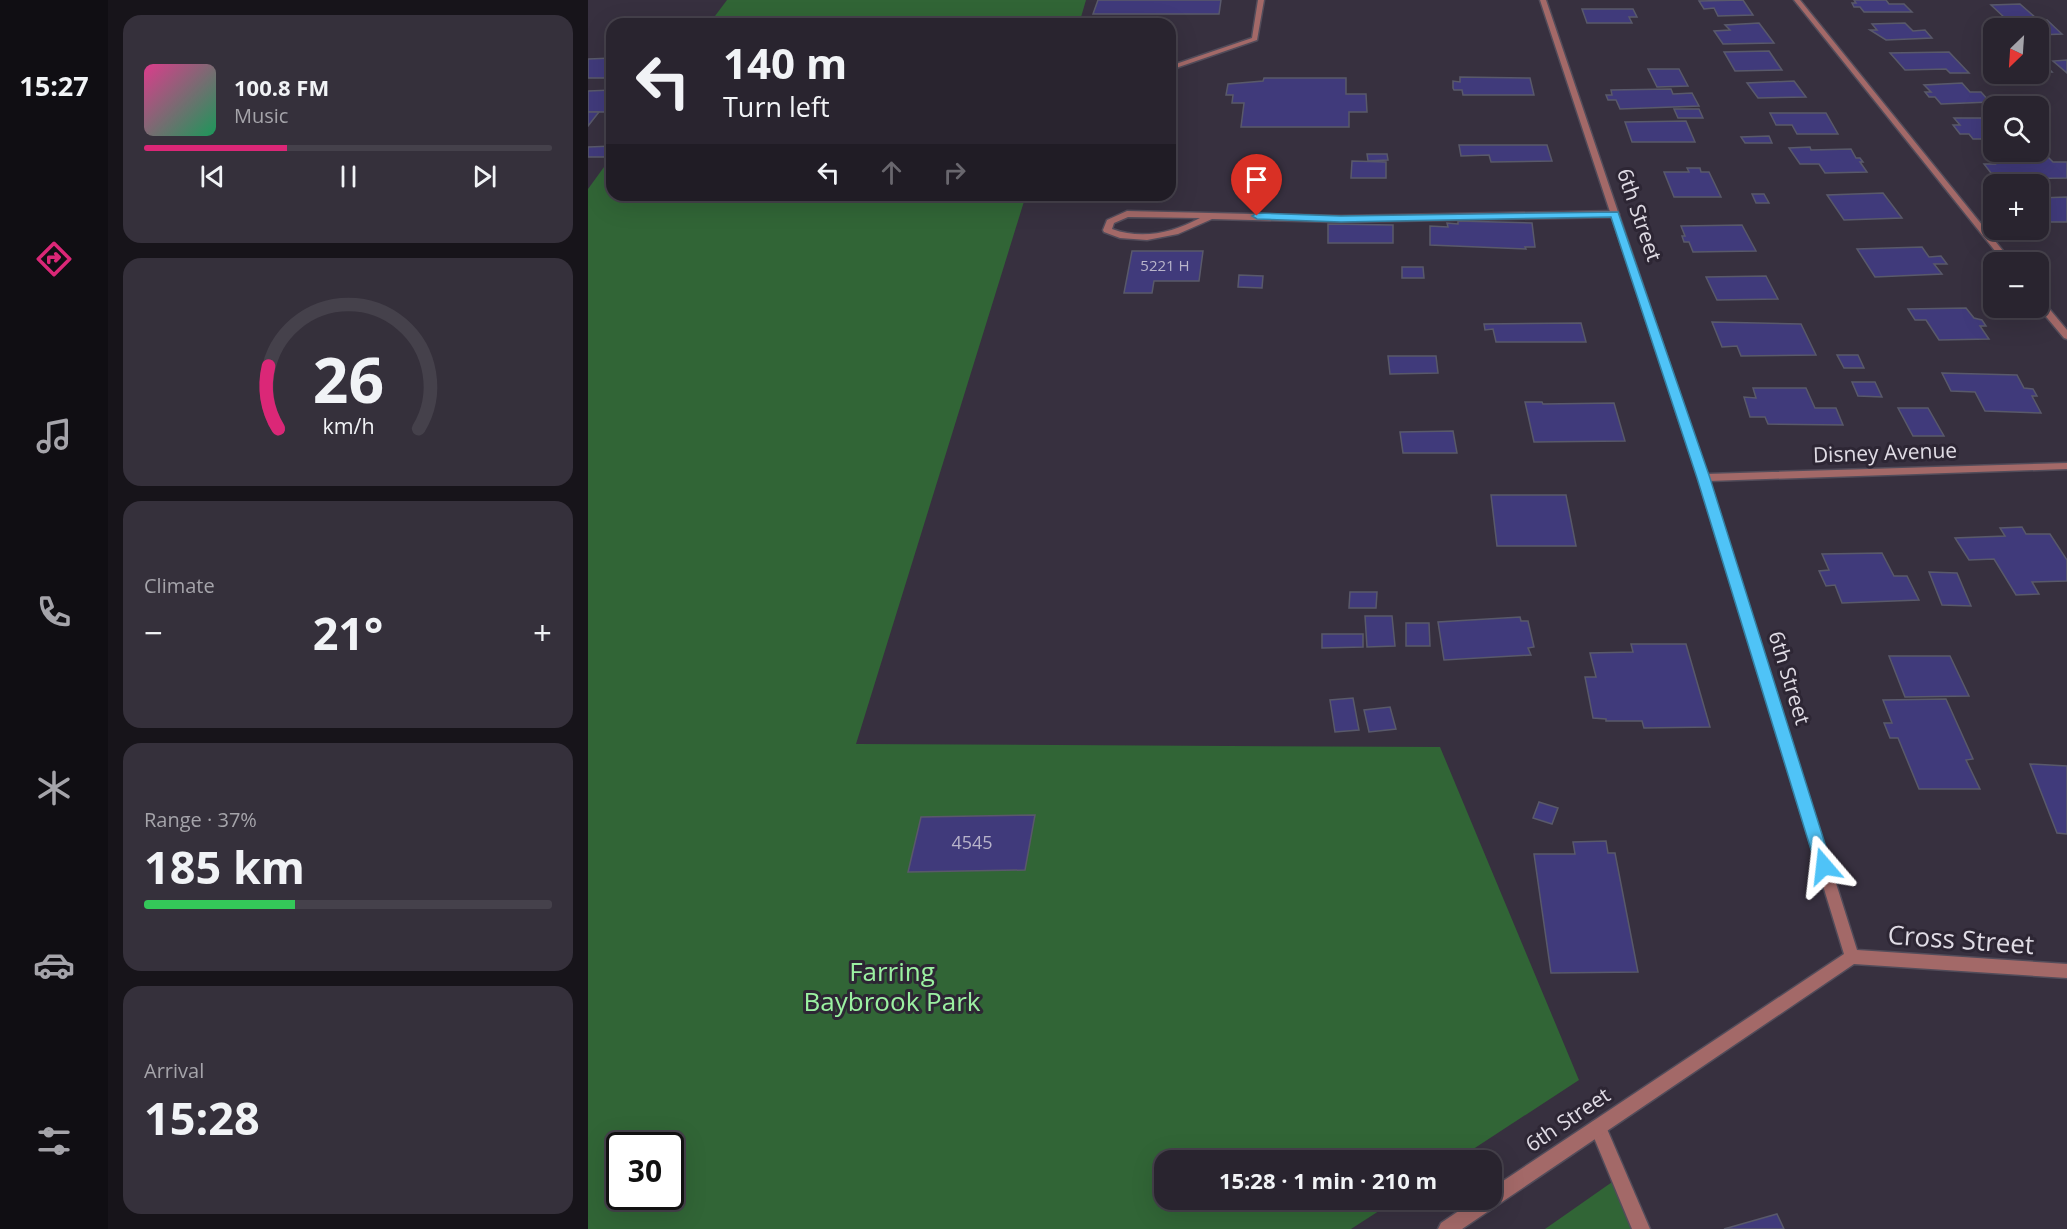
<!DOCTYPE html>
<meta charset="utf-8">
<style>
:root{--surface:#29242f;--page:#35303b;--text:#f1f3f6;--muted:#a5a4aa;--line:#45414b;--accent:#db2777}
body{margin:0;font-family:"Open Sans",sans-serif;background:var(--page);color:var(--text);height:100vh;display:flex;flex-direction:column;font-size:22px;white-space:nowrap}
*{box-sizing:border-box;margin:0}
p{font-size:20px;color:var(--muted)}
.icon{flex:none;width:33px;height:33px;fill:none;stroke:currentColor;stroke-width:2;stroke-linecap:round;stroke-linejoin:round}
.map{position:relative;flex:1;overflow:hidden}
.sheet{display:flex;flex-direction:column;gap:15px;padding:15px;background:#17141a;width:480px}
.sheet>*{flex:none}
.top-card{position:absolute;left:18px;top:18px;width:570px;height:183px;border-radius:18px;box-shadow:0 6px 24px #0002,0 0 0 2px var(--line);background:#29242f;color:var(--text);overflow:hidden}
.needle{width:39px;rotate:205deg}
.buttons{position:absolute;left:1395px;top:18px;display:grid;gap:12px}
.buttons a{display:grid;place-items:center;width:66px;height:66px;border-radius:12px;background:var(--surface);box-shadow:0 6px 24px #0002,0 0 0 2px var(--line);font-size:30px}
.speed{position:absolute;left:18px;top:1132px;display:flex;gap:12px;font-size:30px;font-weight:700;text-align:center}
.speed>*{display:grid;place-content:center;width:78px;height:78px;border-radius:50%;background:var(--surface);box-shadow:0 6px 24px #0002,0 0 0 2px var(--line);line-height:1}
.speed .limit{border:3px solid #111;border-radius:9px;background:#fff;color:#111}
.pin{position:absolute;display:grid;place-items:center;width:51px;height:51px;color:#fff;margin:-62px -26px;border-radius:50% 50% 50% 0;rotate:-45deg;box-shadow:0 0 6px #0007}
.pin .icon{rotate:45deg}
.me{position:absolute;width:66px;margin:-33px;rotate:343deg;stroke-linejoin:round;filter:drop-shadow(0 0 4px #0008)}
.turn{display:flex;align-items:center;gap:21px;height:126px;padding:0 18px;font-size:27px}
.turn .icon{width:78px;height:78px;stroke-width:2.5}
.turn b{display:block;font-size:42px;line-height:51px}
.lanes{display:flex;align-items:center;height:57px;padding:0 18px;background:#0003;justify-content:center;gap:30px;direction:ltr}
.lanes .off{opacity:.35}
.big{font-size:45px;font-weight:700;line-height:1.1}
.sheet .card{flex:1;display:flex;flex-direction:column;justify-content:center;gap:9px;min-width:0;padding:0 21px;border-radius:18px;background:var(--page)}
.sheet .dial{align-items:center;gap:0}
.dial svg{height:156px;overflow:visible;fill:none;stroke:var(--line);stroke-width:7;stroke-linecap:round;text-anchor:middle}
.dial text{fill:var(--text);stroke:none}
.song{display:flex;align-items:center;gap:18px}
.cover{width:72px;height:72px;border-radius:9px;background:linear-gradient(135deg,hsl(330 70% 55%),hsl(150 70% 35%))}
.played{height:6px;border-radius:3px;background:linear-gradient(90deg,var(--accent) 35%,var(--line) 35%)}
.keys{display:flex;justify-content:space-around;direction:ltr}
.heat{display:flex;justify-content:space-between;align-items:center;font-size:33px;direction:ltr}
.charge{height:9px;border-radius:4px;background:linear-gradient(90deg,#34c759 37%,var(--line) 0)}
.trip{position:absolute;left:566px;top:1150px;width:348px;height:60px;border-radius:18px;background:var(--surface);box-shadow:0 6px 24px #0002,0 0 0 2px var(--line);font-weight:700;line-height:60px;text-align:center}
main{display:flex;flex:1;min-height:0}
.menu{display:flex;flex-direction:column;width:108px;justify-content:space-around;align-items:center;background:#100e13;color:var(--muted)}
.menu .icon{width:42px;height:42px}
.menu .selected{color:var(--accent)}
.menu b{font-size:27px;color:var(--text)}
.map>svg:first-child{display:block}
.green{fill:#316536;fill-rule:evenodd}
.building{fill:#403a7b;stroke:#59596a;stroke-width:1.5}
.lines{fill:none;stroke-linecap:round;stroke-linejoin:round}
.service-casing{stroke:#524c5a;stroke-width:3}
.minor-casing{stroke:#524c5a;stroke-width:3}
.service{fill:#a36968;fill-rule:evenodd}
.minor{fill:#a36968;fill-rule:evenodd}
.route{fill:#4fc3f7;stroke:#337fa1;stroke-width:1.5}
.labels{text-anchor:middle;stroke-width:6;stroke-linejoin:round;paint-order:stroke}
.far-number-label{font-size:15px;fill:#b8b4ca}
.number-label{font-size:18px;fill:#b8b4ca}
.street-label{font-size:21px;fill:#e0dce5;stroke:#2d2634}
.near-street-label{font-size:26px;fill:#e0dce5;stroke:#2d2634}
.near-park-label{font-size:26px;fill:#9bf1a1;stroke:#2d2634}
</style>
<main>
<nav class="menu">
<b>15:27</b>
<svg class="icon selected" aria-label="directions" viewBox="0 0 24 24"><path d="M12 3l9 9-9 9-9-9zM9 14v-3h6M13 9l2 2-2 2"/></svg>
<svg class="icon" aria-label="music" viewBox="0 0 24 24"><path d="M9 18V5l10-2v13"/><circle cx="6" cy="18" r="3"/><circle cx="16" cy="16" r="3"/></svg>
<svg class="icon" aria-label="phone" viewBox="0 0 24 24"><path d="M5 4h4l2 5-3 2q2 4 5 5l2-3 5 2v4C11 20 4 13 5 4z"/></svg>
<svg class="icon" aria-label="climate" viewBox="0 0 24 24"><path d="M12 3v18M4 7l16 10M4 17L20 7"/></svg>
<svg class="icon" aria-label="car" viewBox="0 0 24 24"><path d="M5 17H2v-5l4-1 3-4h7l3 4 3 1v5h-3M9 17h6M6 11h13"/><circle cx="7" cy="17" r="2"/><circle cx="17" cy="17" r="2"/></svg>
<svg class="icon" aria-label="filters" viewBox="0 0 24 24"><path d="M4 7h16M4 17h16"/><circle cx="9" cy="7" r="2"/><circle cx="15" cy="17" r="2"/></svg>
</nav>
<section class="sheet">
<div class="card">
<div class="song"><i class="cover"></i><div><b>100.8 FM</b><p>Music</p></div></div>
<div class="played"></div>
<div class="keys"><svg class="icon" aria-label="previous" viewBox="0 0 24 24"><path d="M18 5L8 12l10 7zM5 5v14"/></svg><svg class="icon" aria-label="pause" viewBox="0 0 24 24"><path d="M8 5v14M16 5v14"/></svg><svg class="icon" aria-label="next" viewBox="0 0 24 24"><path d="M6 5l10 7-10 7zM19 5v14"/></svg></div>
</div>
<div class="card dial"><svg viewBox="0 0 100 80">
<path d="M14 69A42 42 0 1 1 86 69"/>
<path d="M14 69A42 42 0 0 1 9 37" stroke="#db2777"/>
<text x="50" y="56" font-size="32" font-weight="700">26</text>
<text x="50" y="72" font-size="11">km/h</text>
</svg></div>
<div class="card"><p>Climate</p>
<div class="heat"><a>−</a><b class="big">21°</b><a>+</a></div>
</div>
<div class="card"><p>Range · 37%</p><b class="big">185 km</b><div class="charge"></div></div>
<div class="card"><p>Arrival</p><b class="big">15:28</b></div>
</section>
<div class="map">
<svg width="1479" height="1229" viewBox="0 0 1479 1229">
<rect width="100%" height="100%" fill="#37303f"/>
<g class="green">
<path d="M139 0H498L491 24H121Z"/>
<path d="M24 156V195H438L268 744 852 747 991 1080 867 1161H576V1200H808L763 1229H0V189ZM32 1146H82V1197H32Z"/>
<path d="M1027 1180 1046 1229H957Z"/>
</g>
<g class="building">
<path d="M510 0H633L631 14H505Z"/>
<path d="M1155 0 1165 15 1130 16 1126 8 1116 9 1111 1Z"/>
<path d="M1266 0H1298L1301 4H1316L1324 12H1276L1272 7H1266L1264 3H1268Z"/>
<path d="M1432 4 1448 18 1418 19 1403 5Z"/>
<path d="M994 9H1045L1049 17H1041L1044 23H999Z"/>
<path d="M83 18 78 24H40L44 19Z"/>
<path d="M1459 20 1474 34 1450 35V28H1429L1421 21Z"/>
<path d="M1171 23 1186 43 1135 44 1126 31 1142 30 1137 25Z"/>
<path d="M1317 23 1325 31 1337 30 1344 38 1298 40 1282 30H1289L1284 24Z"/>
<path d="M1181 51 1194 70 1147 71 1136 52Z"/>
<path d="M1361 52 1381 73H1362L1358 69 1317 70 1302 53Z"/>
<path d="M24 58V78H0V59Z"/>
<path d="M1450 60H1452L1464 72H1450Z"/>
<path d="M1479 60V73L1465 61Z"/>
<path d="M1060 69H1091L1100 86 1069 87Z"/>
<path d="M872 77 942 78 946 95H875L874 90H866L865 88V81L872 82Z"/>
<path d="M676 78H758V94H778L779 112H761V127H653L656 103H644L645 95H638L640 84 675 81Z"/>
<path d="M1206 81 1218 97 1170 98 1159 83Z"/>
<path d="M1374 83 1382 92H1393L1402 102 1353 104 1347 97H1341L1337 92H1343L1336 85Z"/>
<path d="M1083 89 1085 94 1104 93 1111 106 1032 109 1028 100H1020L1018 95H1024L1023 90Z"/>
<path d="M24 90V112H0V91Z"/>
<path d="M1086 109H1111L1115 118H1090Z"/>
<path d="M0 112H11L0 126Z"/>
<path d="M1182 113H1238L1250 134H1209L1204 125H1188Z"/>
<path d="M1366 118H1406V139H1385L1381 134H1372L1365 125H1372Z"/>
<path d="M1098 121 1107 142H1044L1037 122Z"/>
<path d="M1181 136 1184 143H1157L1153 137Z"/>
<path d="M871 145H959L964 161 903 162 901 155 873 156Z"/>
<path d="M24 146 19 157H0V147Z"/>
<path d="M1222 147 1223 150 1263 149 1268 158H1272L1275 162H1272L1279 172 1237 173 1231 164H1212L1201 148Z"/>
<path d="M779 154H799L800 160 780 161Z"/>
<path d="M1458 155 1465 162H1479V178L1420 179 1414 173H1403L1396 164H1407L1400 156Z"/>
<path d="M764 161 798 162V178H763Z"/>
<path d="M1099 168H1112L1113 172H1121L1133 197H1086L1076 172H1101Z"/>
<path d="M1295 193 1314 218 1256 220 1239 195Z"/>
<path d="M1164 194H1176L1181 203H1168Z"/>
<path d="M1479 197V222H1457L1450 215V198Z"/>
<path d="M870 221 944 223 947 247H937L938 249 842 245V226L860 227 859 223 870 224Z"/>
<path d="M740 224 805 225V243H740Z"/>
<path d="M1154 225 1168 251 1105 252 1101 242H1096L1094 236H1097L1093 226Z"/>
<path d="M1334 247 1341 257 1353 256 1359 264H1346L1354 274 1287 277 1269 249Z"/>
<path d="M544 251H615L611 281H566L564 293H536Z"/>
<path d="M814 267H835L836 278H814Z"/>
<path d="M651 275 675 276 674 288 650 287Z"/>
<path d="M1178 276 1190 299 1129 300 1118 277Z"/>
<path d="M1378 308 1386 318 1394 320 1398 326H1392L1401 339 1351 340 1338 320H1327L1320 309Z"/>
<path d="M1124 322 1213 324 1228 355 1153 356 1149 346 1134 347Z"/>
<path d="M993 323 998 342H908L905 329 897 330 896 324Z"/>
<path d="M1249 355H1270L1276 368H1256Z"/>
<path d="M800 356H848L850 373 802 374Z"/>
<path d="M1354 373 1429 375 1436 388 1445 389 1449 396H1444L1453 413 1397 411 1387 392 1363 391Z"/>
<path d="M1264 382H1287L1294 397 1270 396Z"/>
<path d="M1165 388H1218L1227 408H1248L1255 425 1180 424 1177 417H1162L1156 397 1168 398Z"/>
<path d="M937 402H954L955 404 1026 403 1037 441 946 442Z"/>
<path d="M1310 408H1340L1356 436H1325Z"/>
<path d="M865 431 869 453H815L812 432Z"/>
<path d="M903 495H978L988 546H909Z"/>
<path d="M1434 527 1438 534H1462L1479 560V581L1444 582 1451 594 1428 595 1406 559 1381 560 1367 538 1417 536 1412 528Z"/>
<path d="M1294 553 1306 576H1319L1331 600 1254 603 1247 585 1238 586 1231 571 1241 570 1234 554Z"/>
<path d="M1341 572 1369 573 1383 606 1354 605Z"/>
<path d="M762 592H789L788 608H761Z"/>
<path d="M777 616H804L807 646 779 647Z"/>
<path d="M932 617 933 621H940L946 647 940 648 943 655 856 660 850 622Z"/>
<path d="M818 623H841L842 646H818Z"/>
<path d="M734 634H775V647L734 648Z"/>
<path d="M1043 644H1098L1122 727 1056 728 1054 721H1018V719L1005 718 997 677H1008L1002 653 1045 652Z"/>
<path d="M1301 656H1362L1381 696 1317 697Z"/>
<path d="M765 698 771 730 747 732 742 700Z"/>
<path d="M1358 699 1385 759 1378 760 1392 789H1331L1310 738H1302L1296 723H1304L1295 700Z"/>
<path d="M802 707 808 729 781 732 776 710Z"/>
<path d="M1442 764 1479 766V834L1469 833Z"/>
<path d="M951 802 970 808 964 824 945 818Z"/>
<path d="M447 815 437 870 320 872 333 817Z"/>
<path d="M1018 841 1020 853H1027L1050 972 963 973 946 854H987L985 842Z"/>
<path d="M1189 1214 1196 1229H1136Z"/>
</g>
<g class="lines">
<defs>
<g id="service">
<path d="M670 0H676L669 40 582 70V66L664 38Z"/>
<path d="M539 211 753 216 1027 211 1031 214 1027 217 753 222 624 219 590 234 559 240 532 238 516 232 515 230 519 220ZM540 217 612 218C584 233 554 240 524 229L526 223Z"/>
<path d="M1010 1120 1016 1122 1062 1229H1044L1002 1128 1004 1122Z"/>
</g>
<g id="minor">
<path d="M952 0H958L1119 474 1479 463V469L1121 481 1269 950 1479 964V978L1266 964 874 1229H850L853 1223 887 1200H903V1189L1256 954 1110 478Z"/>
<path d="M1206 0H1212L1424 262H1416Z"/>
<path d="M1450 298 1453 299 1479 330V339L1476 338 1450 307Z"/>
</g>
</defs>
<use href="#service" class="service-casing"/>
<use href="#minor" class="minor-casing"/>
<use href="#service" class="service"/>
<use href="#minor" class="minor"/>
</g>
<path class="route" d="M1030 212 1122 478 1244 866 1242 871 1236 873 1230 871 1228 866 1109 478 1023 217 753 222 669 219 664 216 669 213 753 216Z"/>
<g class="labels">
<g class="far-number-label">
<text x="577" y="271">5221 H</text>
</g>
<g class="number-label">
<text x="384" y="849">4545</text>
</g>
<g class="street-label">
<text transform="translate(1051 215) rotate(71)" y="7">6th Street</text>
<text transform="translate(1297 453) rotate(-2)" y="7">Disney Avenue</text>
<text transform="translate(1201 678) rotate(73)" y="7">6th Street</text>
<text transform="translate(980 1120) rotate(-34)" y="7">6th Street</text>
</g>
<g class="near-street-label">
<text transform="translate(1373 940) rotate(4)" y="9">Cross Street</text>
</g>
<g class="near-park-label">
<text x="304" y="981">Farring<tspan x="304" dy="30">Baybrook Park</tspan></text>
</g>
</g>
</svg>
<div class="buttons">
<a><svg class="needle" viewBox="-14 -14 28 28"><path d="M0-13l5 13h-10z" fill="#e53935"/><path d="M0 13l5-13h-10z" fill="#a5a4aa"/></svg></a>
<a><svg class="icon" aria-label="search" viewBox="0 0 24 24"><circle cx="10" cy="10" r="6"/><path d="M15 15l6 6"/></svg></a>
<a>+</a>
<a>−</a>
</div>
<div class="speed"><div class="limit">30</div></div>
<div class="pin" style="left:669px;top:216px;background:#d93025"><svg class="icon" aria-label="arrive" viewBox="0 0 24 24"><path d="M6 21V4h12l-3 4 3 4H6"/></svg></div>
<svg class="me" style="left:1236px;top:866px" viewBox="-20 -20 40 40"><path d="M0-17L14 15 0 8-14 15z" fill="#4fc3f7" stroke="#fff" stroke-width="4"/></svg>
<div class="trip">15:28 · 1 min · 210 m</div>
<div class="top-card">
<div class="turn"><svg class="icon" aria-label="left" viewBox="0 0 24 24"><path d="M17 20v-9H6M10 6l-5 5 5 5"/></svg><div><b>140 m</b>Turn left</div></div>
<div class="lanes"><svg class="icon" aria-label="left" viewBox="0 0 24 24"><path d="M17 20v-9H6M10 6l-5 5 5 5"/></svg><svg class="icon off" aria-label="ahead" viewBox="0 0 24 24"><path d="M12 20V5M6 11l6-6 6 6"/></svg><svg class="icon off" aria-label="right" viewBox="0 0 24 24"><path d="M7 20v-9h11M14 6l5 5-5 5"/></svg></div>
</div>
</div>
</main>
